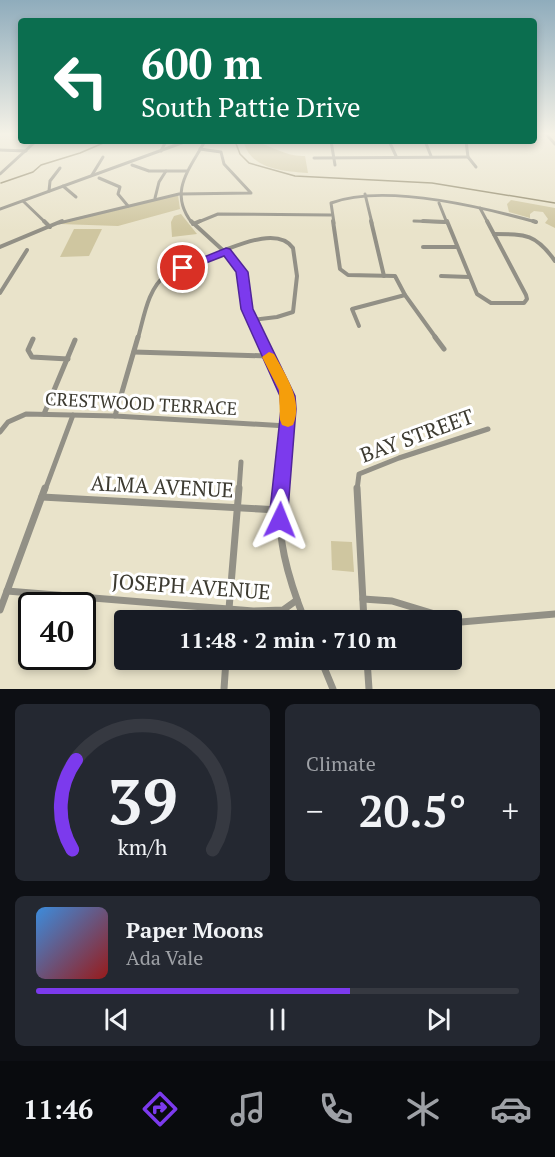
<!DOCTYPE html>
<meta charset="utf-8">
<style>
:root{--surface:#171b24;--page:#242831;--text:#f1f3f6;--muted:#9ea1a6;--line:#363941;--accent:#7c3aed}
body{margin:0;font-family:"PT Serif",serif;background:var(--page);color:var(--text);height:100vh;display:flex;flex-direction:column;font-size:22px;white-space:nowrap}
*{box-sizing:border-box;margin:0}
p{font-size:20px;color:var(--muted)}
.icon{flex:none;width:33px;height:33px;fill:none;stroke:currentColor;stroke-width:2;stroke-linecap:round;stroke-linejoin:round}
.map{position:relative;height:689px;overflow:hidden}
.side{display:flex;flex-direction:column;gap:15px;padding:15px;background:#0d0f14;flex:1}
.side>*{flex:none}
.hud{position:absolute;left:18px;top:18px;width:519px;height:126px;border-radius:6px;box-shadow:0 3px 9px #0003;background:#0b6e4f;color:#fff;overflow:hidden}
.speed{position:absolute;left:18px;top:592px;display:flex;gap:12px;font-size:30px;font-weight:700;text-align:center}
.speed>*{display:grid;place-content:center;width:78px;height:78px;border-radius:50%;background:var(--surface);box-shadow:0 3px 9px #0003;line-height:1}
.speed .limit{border:3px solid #111;border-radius:9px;background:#fff;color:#111}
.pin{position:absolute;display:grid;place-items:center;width:51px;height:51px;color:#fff;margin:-26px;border:3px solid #fff;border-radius:50%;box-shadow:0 2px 6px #0007}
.me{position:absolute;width:66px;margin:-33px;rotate:2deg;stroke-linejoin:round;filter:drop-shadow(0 0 4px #0008)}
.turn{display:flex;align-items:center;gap:21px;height:126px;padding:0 24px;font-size:27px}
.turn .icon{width:78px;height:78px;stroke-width:2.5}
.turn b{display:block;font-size:42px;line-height:51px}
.big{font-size:45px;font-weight:700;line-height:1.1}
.side .tile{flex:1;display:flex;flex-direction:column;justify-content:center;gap:9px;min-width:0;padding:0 21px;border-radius:9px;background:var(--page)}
.side .dial{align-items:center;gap:0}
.dial svg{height:156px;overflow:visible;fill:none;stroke:var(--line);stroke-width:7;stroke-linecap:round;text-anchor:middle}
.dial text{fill:var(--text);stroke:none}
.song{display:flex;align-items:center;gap:18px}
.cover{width:72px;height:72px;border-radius:9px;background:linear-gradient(135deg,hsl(210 70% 55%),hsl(0 70% 35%))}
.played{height:6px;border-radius:3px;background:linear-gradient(90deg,var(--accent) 65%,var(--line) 65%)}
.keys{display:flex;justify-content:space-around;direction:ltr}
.heat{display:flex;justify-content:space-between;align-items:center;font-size:33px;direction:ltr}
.side .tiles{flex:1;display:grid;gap:15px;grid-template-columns:1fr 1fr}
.tile:last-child{grid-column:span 2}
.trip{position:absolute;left:114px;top:610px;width:348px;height:60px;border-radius:6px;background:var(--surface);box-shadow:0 3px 9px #0003;font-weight:700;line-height:60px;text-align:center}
.menu{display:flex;height:96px;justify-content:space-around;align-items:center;background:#090b0e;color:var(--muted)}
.menu .icon{width:42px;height:42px}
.menu .current{color:var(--accent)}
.menu b{font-size:27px;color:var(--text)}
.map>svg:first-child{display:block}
.green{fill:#cfc6a0}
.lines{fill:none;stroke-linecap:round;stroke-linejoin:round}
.stream{stroke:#8a8263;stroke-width:1.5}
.minor-far3{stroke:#929086;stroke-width:3}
.minor-far2{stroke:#929086;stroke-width:4}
.minor-far1{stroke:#929086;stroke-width:5}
.minor{stroke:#929086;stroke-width:7}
.route{fill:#7c3aed;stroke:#51269a;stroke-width:1.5}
.slow{fill:#f59e0b}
.labels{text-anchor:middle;stroke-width:6;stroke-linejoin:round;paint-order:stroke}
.street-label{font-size:18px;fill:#3d3b31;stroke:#fff}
.near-street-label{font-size:21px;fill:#3d3b31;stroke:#fff}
</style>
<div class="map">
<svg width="555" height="689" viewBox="0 0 555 689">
<rect width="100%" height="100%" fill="#e9e3ca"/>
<g class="green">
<path d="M247 141C268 142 282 157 305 156L308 173C285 171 252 170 244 143Z"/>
<path d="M178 195 180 209 118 226 60 224C77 215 96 214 114 210 136 205 155 197 178 195Z"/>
<path d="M511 200 555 208V228L545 223 548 219 543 212 534 211 530 214V218L509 212 507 204Z"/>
<path d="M181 214 197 234 172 237 171 222 174 216Z"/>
<path d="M74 229H102L89 256 60 257Z"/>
<path d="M331 541 352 542 354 572 332 570Z"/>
</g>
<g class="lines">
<g class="stream">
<path d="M235 141 240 154 249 163 295 176 432 183 555 203"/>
<path d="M1 183 33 172 41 165 80 153 108 141"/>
</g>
<g class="minor-far3">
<path d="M546 134 555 144"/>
<path d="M331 141 335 165"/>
<path d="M389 141 396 156"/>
<path d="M425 141 431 156"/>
<path d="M466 141 468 157 476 167"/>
<path d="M0 150 26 151"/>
<path d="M161 151 166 141"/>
<path d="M314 158 468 157"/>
<path d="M132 165 149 171H187"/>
<path d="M0 174 36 141"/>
<path d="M92 175 103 157"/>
<path d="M99 178 120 187 118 194 128 206"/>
<path d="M63 186 76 197"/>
<path d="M49 191 50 181 60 168"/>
<path d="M365 194 372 223"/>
<path d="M155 198 159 182 166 171"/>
<path d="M23 201 46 223"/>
<path d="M439 203 447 223"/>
<path d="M480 208 488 223"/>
<path d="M0 209 187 141"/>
<path d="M414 221 445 222"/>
<path d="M59 223 179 194 251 193 224 164 221 152 200 149"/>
<path d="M192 223C168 192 189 170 205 141"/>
<path d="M196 223 218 214 331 215"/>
<path d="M334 223 331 203C384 183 482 207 536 222"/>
</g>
<g class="minor-far2">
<path d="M44 221 50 227"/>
<path d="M191 221 239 265 243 275 247 309 259 338"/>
<path d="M333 221 340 269 348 275 395 276 405 295 436 338"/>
<path d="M371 221 384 276"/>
<path d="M423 221 445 222"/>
<path d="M447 221 477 294 491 303H524L527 299 526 295 487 221"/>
<path d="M533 221 536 222"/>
<path d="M193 224 200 221"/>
<path d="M494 234C526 234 536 234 555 261"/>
<path d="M0 247 62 221"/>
<path d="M423 247H456"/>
<path d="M225 250C243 243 279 228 293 248L297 276 293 312 277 317 251 320"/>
<path d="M441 276 469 277"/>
<path d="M0 293 27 250"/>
<path d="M359 326 352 309 405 295"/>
<path d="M138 338C144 317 148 288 166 275L226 251"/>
</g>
<g class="minor-far1">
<path d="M259 337C268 355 280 372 286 392 294 423 284 458 280 490"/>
<path d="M435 337 444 349"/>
<path d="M33 339 28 350 32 357 68 359"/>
<path d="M134 352 268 356"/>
<path d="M44 414 75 340"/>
<path d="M115 416 138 337"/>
<path d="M0 432 8 422 26 414 115 416 287 426"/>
<path d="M45 490 73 415"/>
<path d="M239 490 241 462"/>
<path d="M357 490 359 474 399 458 488 429"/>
</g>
<g class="minor">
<path d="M281 488C275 535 288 578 305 621"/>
<path d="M357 488 364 621"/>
<path d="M42 497 279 510"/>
<path d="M7 591 253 611 283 610 297 600"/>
<path d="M363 599 392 601 461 622 555 614"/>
<path d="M0 610 45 488"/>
<path d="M228 621 239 488"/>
<path d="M321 660 333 689"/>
<path d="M367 660 369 689"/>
<path d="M224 689 226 660"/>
</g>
</g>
<linearGradient id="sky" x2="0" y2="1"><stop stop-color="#8facbc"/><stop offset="0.58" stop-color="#f5f2e7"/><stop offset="1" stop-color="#f5f2e7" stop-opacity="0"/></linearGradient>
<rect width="555" height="231" fill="url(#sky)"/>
<path class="route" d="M226 248 230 249 248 272 253 309 295 396 296 409 288 510 289 520 286 527 280 529 273 527 270 510 281 409 280 396 241 309 236 272 224 256 183 272 177 268Z"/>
<path class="slow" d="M269 352 274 354C285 374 304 401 293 425L288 427 282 425 280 420 279 390 262 357Z"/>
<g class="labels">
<g class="street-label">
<text transform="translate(141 404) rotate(3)" y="6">CRESTWOOD TERRACE</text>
</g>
<g class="near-street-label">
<text transform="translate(417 436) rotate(-20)" y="7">BAY STREET</text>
<text transform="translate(162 487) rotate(3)" y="7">ALMA AVENUE</text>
<text transform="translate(191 587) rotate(4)" y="7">JOSEPH AVENUE</text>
</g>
</g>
</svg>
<div class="speed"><div class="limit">40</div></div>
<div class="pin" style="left:183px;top:268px;background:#d93025"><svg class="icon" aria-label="arrive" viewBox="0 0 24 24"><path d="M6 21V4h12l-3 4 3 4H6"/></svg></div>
<svg class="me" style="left:280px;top:520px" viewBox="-20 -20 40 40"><path d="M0-17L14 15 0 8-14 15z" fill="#7c3aed" stroke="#fff" stroke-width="4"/></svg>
<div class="trip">11:48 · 2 min · 710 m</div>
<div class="hud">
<div class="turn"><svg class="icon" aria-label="left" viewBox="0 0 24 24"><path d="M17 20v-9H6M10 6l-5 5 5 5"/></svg><div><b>600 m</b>South Pattie Drive</div></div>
</div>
</div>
<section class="side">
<div class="tiles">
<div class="tile dial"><svg viewBox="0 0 100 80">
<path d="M14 69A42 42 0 1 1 86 69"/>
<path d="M14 69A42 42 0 0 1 16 23" stroke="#7c3aed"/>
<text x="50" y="56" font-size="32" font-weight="700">39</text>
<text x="50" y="72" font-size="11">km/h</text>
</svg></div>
<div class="tile"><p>Climate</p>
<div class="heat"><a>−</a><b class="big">20.5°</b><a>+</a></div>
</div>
<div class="tile">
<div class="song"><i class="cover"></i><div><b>Paper Moons</b><p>Ada Vale</p></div></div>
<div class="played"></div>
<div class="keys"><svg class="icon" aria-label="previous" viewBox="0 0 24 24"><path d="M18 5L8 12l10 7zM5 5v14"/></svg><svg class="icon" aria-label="pause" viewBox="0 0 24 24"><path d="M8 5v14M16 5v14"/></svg><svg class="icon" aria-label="next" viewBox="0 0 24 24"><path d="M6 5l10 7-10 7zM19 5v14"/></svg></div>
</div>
</div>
</section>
<nav class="menu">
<b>11:46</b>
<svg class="icon current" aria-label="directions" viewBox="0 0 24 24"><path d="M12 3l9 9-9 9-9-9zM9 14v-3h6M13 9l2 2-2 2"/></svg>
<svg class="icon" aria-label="music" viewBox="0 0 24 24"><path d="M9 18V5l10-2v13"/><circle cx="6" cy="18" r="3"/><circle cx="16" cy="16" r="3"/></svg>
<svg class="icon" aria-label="phone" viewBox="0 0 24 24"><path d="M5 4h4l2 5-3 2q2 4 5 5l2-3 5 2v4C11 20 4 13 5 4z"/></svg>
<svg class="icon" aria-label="climate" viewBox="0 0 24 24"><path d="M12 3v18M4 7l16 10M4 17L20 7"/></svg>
<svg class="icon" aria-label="car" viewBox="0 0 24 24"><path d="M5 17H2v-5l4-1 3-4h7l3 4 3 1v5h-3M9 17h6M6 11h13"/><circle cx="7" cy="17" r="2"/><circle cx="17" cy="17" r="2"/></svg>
</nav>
